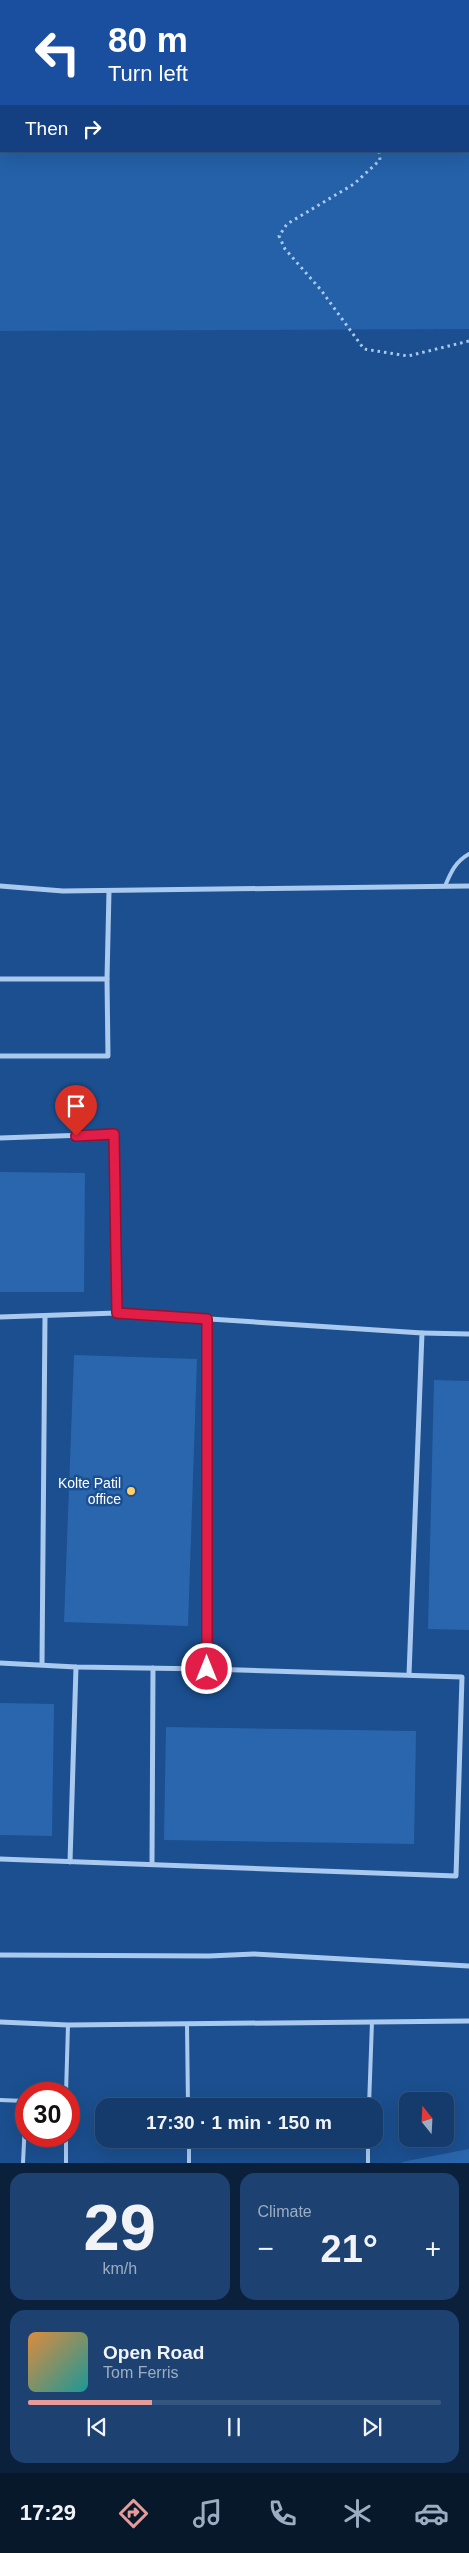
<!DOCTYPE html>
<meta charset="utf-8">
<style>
:root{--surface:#143b6b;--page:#1d4271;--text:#f1f3f6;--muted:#9dadc1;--line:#33557e;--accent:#e69b98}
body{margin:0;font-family:Arial,sans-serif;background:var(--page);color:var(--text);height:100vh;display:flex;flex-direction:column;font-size:19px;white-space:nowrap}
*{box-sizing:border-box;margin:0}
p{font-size:16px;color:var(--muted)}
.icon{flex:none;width:28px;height:28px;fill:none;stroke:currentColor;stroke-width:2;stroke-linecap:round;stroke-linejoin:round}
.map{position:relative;height:2163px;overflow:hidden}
.side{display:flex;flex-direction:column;gap:10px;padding:10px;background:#0b203b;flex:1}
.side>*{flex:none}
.top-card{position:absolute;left:0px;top:0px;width:470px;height:152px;box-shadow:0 5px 20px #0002,0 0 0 1px var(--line);background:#1a4fa0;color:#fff;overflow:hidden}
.needle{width:32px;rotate:342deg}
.tools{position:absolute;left:399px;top:2092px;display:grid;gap:10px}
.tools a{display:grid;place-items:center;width:55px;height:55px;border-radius:10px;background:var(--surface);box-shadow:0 5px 20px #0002,0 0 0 1px var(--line);font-size:25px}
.speed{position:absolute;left:15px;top:2082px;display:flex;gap:10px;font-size:25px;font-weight:700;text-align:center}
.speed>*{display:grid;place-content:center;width:65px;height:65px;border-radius:50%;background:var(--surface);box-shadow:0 5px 20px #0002,0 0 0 1px var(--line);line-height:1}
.speed .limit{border:8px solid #d22;background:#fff;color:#111}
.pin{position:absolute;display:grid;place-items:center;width:42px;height:42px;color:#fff;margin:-51px -21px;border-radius:50% 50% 50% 0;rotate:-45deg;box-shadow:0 0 5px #0007}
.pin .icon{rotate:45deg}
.me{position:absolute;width:55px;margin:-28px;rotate:0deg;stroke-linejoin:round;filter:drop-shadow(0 0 4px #0008)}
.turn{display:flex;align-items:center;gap:18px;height:105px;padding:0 25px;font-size:22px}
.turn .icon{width:65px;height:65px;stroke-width:2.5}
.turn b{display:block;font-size:35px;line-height:42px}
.then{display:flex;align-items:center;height:48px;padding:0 25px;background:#0003;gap:10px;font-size:19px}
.big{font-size:38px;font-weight:800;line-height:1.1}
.side .widget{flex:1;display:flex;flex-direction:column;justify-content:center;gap:8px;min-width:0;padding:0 18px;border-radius:15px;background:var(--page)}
.side .dial{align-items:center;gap:0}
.dial b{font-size:65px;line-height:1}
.song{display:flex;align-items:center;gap:15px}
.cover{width:60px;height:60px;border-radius:8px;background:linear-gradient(135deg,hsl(30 70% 55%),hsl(180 70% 35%))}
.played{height:5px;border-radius:2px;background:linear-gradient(90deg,var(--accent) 30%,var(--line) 30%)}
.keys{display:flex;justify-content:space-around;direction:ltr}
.heat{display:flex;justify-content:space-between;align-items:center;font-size:28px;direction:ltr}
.side .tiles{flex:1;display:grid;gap:10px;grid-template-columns:1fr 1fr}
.widget:last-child{grid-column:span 2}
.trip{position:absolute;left:95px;top:2098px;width:288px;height:50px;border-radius:15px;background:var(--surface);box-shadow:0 5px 20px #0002,0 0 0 1px var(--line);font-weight:800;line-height:50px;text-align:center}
.dock{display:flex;height:80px;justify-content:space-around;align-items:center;background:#08182b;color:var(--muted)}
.dock .icon{width:35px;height:35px}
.dock .selected{color:var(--accent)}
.dock b{font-size:22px;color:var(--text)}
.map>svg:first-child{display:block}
.green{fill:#2461a8;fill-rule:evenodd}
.building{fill:#2a66ad}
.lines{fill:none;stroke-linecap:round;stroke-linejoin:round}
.path{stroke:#a9c9ee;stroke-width:3;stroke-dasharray:2.5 4;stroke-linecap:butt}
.service{stroke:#a9c9ee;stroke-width:4}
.minor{stroke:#a9c9ee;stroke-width:5}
.route-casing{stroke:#92132f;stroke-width:12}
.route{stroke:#e11d48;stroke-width:9}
.poi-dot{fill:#ffd166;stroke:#1b4f8f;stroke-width:2}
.labels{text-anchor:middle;stroke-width:5;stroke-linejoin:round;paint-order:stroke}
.poi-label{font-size:14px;fill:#fff;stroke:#1b4f8f;text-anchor:end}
</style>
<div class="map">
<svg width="469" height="2163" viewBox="0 0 469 2163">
<rect width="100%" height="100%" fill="#1b4f8f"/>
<path class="green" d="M0 0H469V329L0 331ZM1 1H469V151H1Z"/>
<g class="building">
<path d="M0 1172 85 1173 84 1292H0Z"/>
<path d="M74 1355 197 1359 188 1626 64 1622Z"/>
<path d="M434 1380 469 1381V1630L428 1629Z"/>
<path d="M0 1703 54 1704 52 1836 0 1835Z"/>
<path d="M166 1727 416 1731 414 1844 164 1840Z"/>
<path d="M469 2149V2163H402V2162Z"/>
</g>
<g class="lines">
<g class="path">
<path d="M358 0V1"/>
<path d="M379 151 380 160 354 184 287 224 279 236 285 249 321 290 364 349 408 356 469 341"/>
</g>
<g class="service">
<path d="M445 886C451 872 455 862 469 854"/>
<path d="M187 2024 188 2106"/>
<path d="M66 2094 68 2025"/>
<path d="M0 2100 26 2101"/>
<path d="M369 2106 372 2022"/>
<path d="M189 2139V2163"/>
<path d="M23 2163 26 2101"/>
<path d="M66 2163V2136"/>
<path d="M368 2163V2139"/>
</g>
<g class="minor">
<path d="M0 886 63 891 469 886"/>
<path d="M0 979H107L108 1056H0"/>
<path d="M107 979 109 891"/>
<path d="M0 1138 114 1134 117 1313 0 1317"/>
<path d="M117 1313 422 1333 409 1675"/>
<path d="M207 1319V1669"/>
<path d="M422 1333 469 1334"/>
<path d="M0 1663 76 1667 207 1669 462 1677 456 1876 0 1859"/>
<path d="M42 1664 45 1316"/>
<path d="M70 1862 76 1667"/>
<path d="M152 1864 153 1668"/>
<path d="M0 1955 209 1956 254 1954 469 1966"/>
<path d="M0 2022 68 2025 469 2021"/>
</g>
</g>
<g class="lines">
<defs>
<path id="route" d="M76 1136 114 1134 117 1313 207 1319V1669"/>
</defs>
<use href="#route" class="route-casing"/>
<use href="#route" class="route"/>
</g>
<circle class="poi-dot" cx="131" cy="1491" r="5"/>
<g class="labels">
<g class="poi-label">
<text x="121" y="1488">Kolte Patil<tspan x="121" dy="16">office</tspan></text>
</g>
</g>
</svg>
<div class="tools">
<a><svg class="needle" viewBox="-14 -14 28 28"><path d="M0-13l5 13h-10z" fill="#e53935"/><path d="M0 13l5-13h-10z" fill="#9dadc1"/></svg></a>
</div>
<div class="speed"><div class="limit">30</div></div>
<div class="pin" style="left:76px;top:1136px;background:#d93025"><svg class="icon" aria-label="arrive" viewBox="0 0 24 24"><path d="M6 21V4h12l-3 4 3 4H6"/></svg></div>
<svg class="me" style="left:207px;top:1669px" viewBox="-20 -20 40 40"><circle r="17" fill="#e11d48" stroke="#fff" stroke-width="3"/><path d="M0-11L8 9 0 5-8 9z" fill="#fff"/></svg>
<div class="trip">17:30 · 1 min · 150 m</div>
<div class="top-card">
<div class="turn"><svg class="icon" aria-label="left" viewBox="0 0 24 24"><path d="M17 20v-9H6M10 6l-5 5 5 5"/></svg><div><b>80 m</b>Turn left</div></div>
<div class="then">Then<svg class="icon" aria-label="right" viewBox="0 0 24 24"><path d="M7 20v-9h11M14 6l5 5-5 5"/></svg></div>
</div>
</div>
<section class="side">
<div class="tiles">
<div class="widget dial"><b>29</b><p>km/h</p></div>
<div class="widget"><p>Climate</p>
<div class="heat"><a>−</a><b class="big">21°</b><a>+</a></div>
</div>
<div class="widget">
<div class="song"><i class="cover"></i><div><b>Open Road</b><p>Tom Ferris</p></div></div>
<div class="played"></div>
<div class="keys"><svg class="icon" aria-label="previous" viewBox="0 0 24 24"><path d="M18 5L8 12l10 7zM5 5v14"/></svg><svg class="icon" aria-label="pause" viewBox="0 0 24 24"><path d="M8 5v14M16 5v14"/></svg><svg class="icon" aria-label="next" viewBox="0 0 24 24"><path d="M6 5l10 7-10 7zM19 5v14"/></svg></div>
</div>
</div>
</section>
<nav class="dock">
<b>17:29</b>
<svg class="icon selected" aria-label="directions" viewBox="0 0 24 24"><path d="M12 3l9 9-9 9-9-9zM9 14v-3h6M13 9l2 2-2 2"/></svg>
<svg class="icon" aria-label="music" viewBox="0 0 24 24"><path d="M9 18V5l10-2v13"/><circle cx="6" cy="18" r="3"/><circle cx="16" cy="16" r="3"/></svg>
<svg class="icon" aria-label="phone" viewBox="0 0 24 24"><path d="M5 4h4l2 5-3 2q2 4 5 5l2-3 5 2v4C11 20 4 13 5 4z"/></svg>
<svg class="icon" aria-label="climate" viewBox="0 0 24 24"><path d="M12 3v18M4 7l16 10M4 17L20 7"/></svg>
<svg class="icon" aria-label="car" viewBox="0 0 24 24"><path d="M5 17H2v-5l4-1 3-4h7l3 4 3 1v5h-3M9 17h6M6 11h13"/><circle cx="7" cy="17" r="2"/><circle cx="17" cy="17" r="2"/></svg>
</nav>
